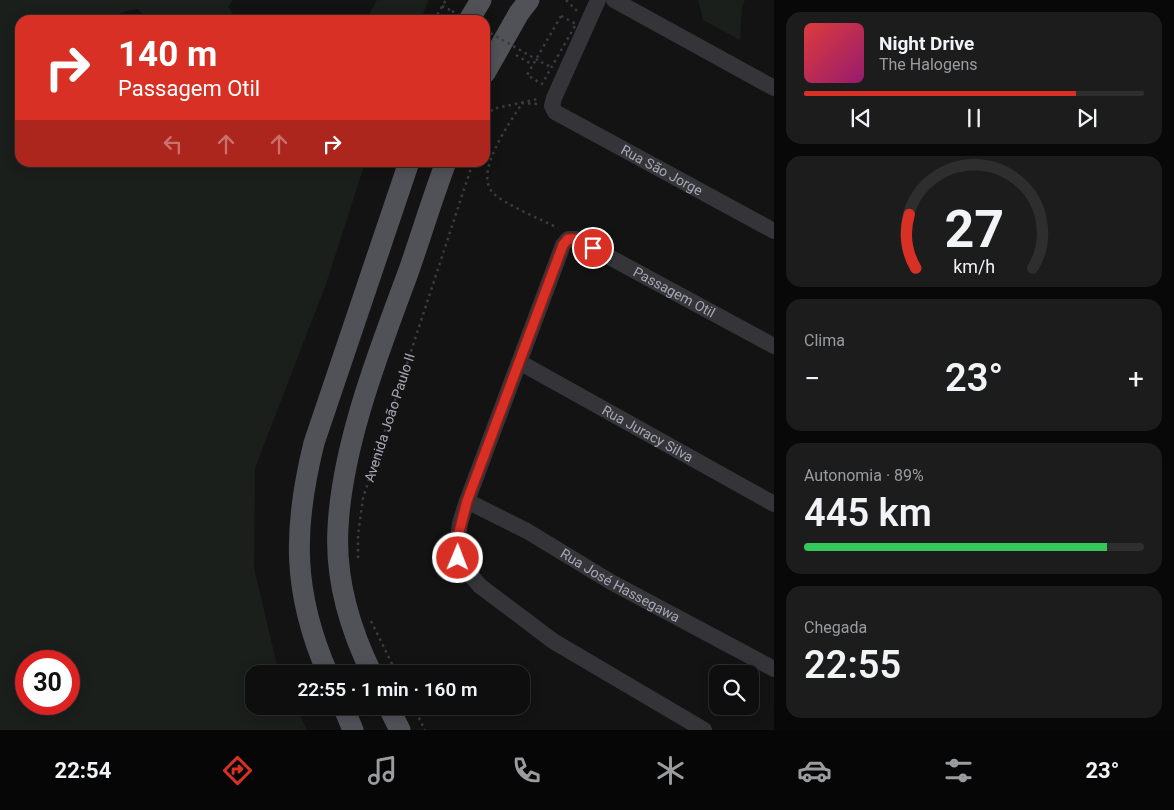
<!DOCTYPE html>
<html lang="pt">
<meta charset="utf-8">
<style>
:root{--surface:#0e0e0f;--page:#1c1c1d;--text:#f1f3f6;--muted:#9b9c9e;--line:#2e2e2f;--accent:#d93025}
body{margin:0;font-family:Roboto,sans-serif;background:var(--page);color:var(--text);height:100vh;display:flex;flex-direction:column;font-size:19px;white-space:nowrap}
*{box-sizing:border-box;margin:0}
p{font-size:16px;color:var(--muted)}
.icon{flex:none;width:28px;height:28px;fill:none;stroke:currentColor;stroke-width:2;stroke-linecap:round;stroke-linejoin:round}
.map{position:relative;flex:1;overflow:hidden}
.panel{display:flex;flex-direction:column;gap:12px;padding:12px;background:#080808;width:400px}
.panel>*{flex:none}
.hud{position:absolute;left:15px;top:15px;width:475px;height:152px;border-radius:15px;box-shadow:0 2px 12px #0003,0 0 0 1px var(--line);background:#d93025;color:#fff;overflow:hidden}
.controls{position:absolute;left:709px;top:665px;display:grid;gap:10px}
.controls a{display:grid;place-items:center;width:50px;height:50px;border-radius:10px;background:var(--surface);box-shadow:0 2px 12px #0003,0 0 0 1px var(--line);font-size:25px}
.speed{position:absolute;left:15px;top:650px;display:flex;gap:10px;font-size:25px;font-weight:700;text-align:center}
.speed>*{display:grid;place-content:center;width:65px;height:65px;border-radius:50%;background:var(--surface);box-shadow:0 2px 12px #0003,0 0 0 1px var(--line);line-height:1}
.speed .limit{border:8px solid #d22;background:#fff;color:#111}
.pin{position:absolute;display:grid;place-items:center;width:42px;height:42px;color:#fff;margin:-21px;border:2px solid #fff;border-radius:50%;box-shadow:0 1px 5px #0007}
.me{position:absolute;width:55px;margin:-28px;rotate:1deg;stroke-linejoin:round;filter:drop-shadow(0 0 4px #0008)}
.turn{display:flex;align-items:center;gap:18px;height:105px;padding:0 20px;font-size:22px}
.turn .icon{width:65px;height:65px;stroke-width:2.5}
.turn b{display:block;font-size:35px;line-height:42px}
.lanes{display:flex;align-items:center;height:48px;padding:0 20px;background:#0003;justify-content:center;gap:25px;direction:ltr}
.lanes .off{opacity:.35}
.big{font-size:38px;font-weight:600;line-height:1.1}
.panel .tile{flex:1;display:flex;flex-direction:column;justify-content:center;gap:8px;min-width:0;padding:0 18px;border-radius:15px;background:var(--page)}
.panel .dial{align-items:center;gap:0}
.dial svg{height:130px;overflow:visible;fill:none;stroke:var(--line);stroke-width:7;stroke-linecap:round;text-anchor:middle}
.dial text{fill:var(--text);stroke:none}
.song{display:flex;align-items:center;gap:15px}
.cover{width:60px;height:60px;border-radius:8px;background:linear-gradient(135deg,hsl(0 70% 55%),hsl(320 70% 35%))}
.played{height:5px;border-radius:2px;background:linear-gradient(90deg,var(--accent) 80%,var(--line) 80%)}
.keys{display:flex;justify-content:space-around;direction:ltr}
.heat{display:flex;justify-content:space-between;align-items:center;font-size:28px;direction:ltr}
.charge{height:8px;border-radius:4px;background:linear-gradient(90deg,#34c759 89%,var(--line) 0)}
.trip{position:absolute;left:245px;top:665px;width:285px;height:50px;border-radius:15px;background:var(--surface);box-shadow:0 2px 12px #0003,0 0 0 1px var(--line);font-weight:600;line-height:50px;text-align:center}
.tab-bar{display:flex;height:80px;justify-content:space-around;align-items:center;background:#060606;color:var(--muted)}
.tab-bar .icon{width:35px;height:35px}
.tab-bar .active{color:var(--accent)}
.tab-bar b{font-size:22px;color:var(--text)}
main{display:flex;flex:1;min-height:0}
.map>svg:first-child{display:block}
.green{fill:#1a1f1c;fill-rule:evenodd}
.lines{fill:none;stroke-linecap:round;stroke-linejoin:round}
.path{stroke:#3b3b40;stroke-width:2.5;stroke-dasharray:2.5 4;stroke-linecap:butt}
.minor{stroke:#353439;stroke-width:16}
.major{stroke:#515158;stroke-width:21}
.path-bridge{stroke:#3b3b40;stroke-width:2.5;stroke-dasharray:2.5 4;stroke-linecap:butt}
.route-casing{stroke:#8d1f18;stroke-width:12}
.route{stroke:#d93025;stroke-width:9}
.labels{text-anchor:middle;stroke-width:5;stroke-linejoin:round;paint-order:stroke}
.street-label{font-size:14px;fill:#a6a7b4;stroke:#0e0e0f}
</style>
<main>
<div class="map">
<svg width="774" height="730" viewBox="0 0 774 730">
<rect width="100%" height="100%" fill="#131314"/>
<g class="green">
<path d="M0 0H233L228 7 237 20H147L138 9 125 11 109 20H20V162L365 163 326 284 255 468 254 568 279 674H254V706H295L307 730H0ZM69 661V704H26V661Z"/>
<path d="M377 0H429L420 20H366Z"/>
<path d="M698 0H745L742 7 740 40 703 20Z"/>
</g>
<g class="lines">
<g class="path">
<path d="M566 0 577 11"/>
<path d="M442 6 452 11"/>
<path d="M561 16 576 24 542 84 527 75Z"/>
<path d="M434 20 446 0"/>
<path d="M516 55 533 65"/>
<path d="M541 62 551 67"/>
<path d="M537 104 522 103C511 122 473 172 493 193 504 204 542 220 558 228"/>
<path d="M485 130 492 109 538 99"/>
<path id="s1" d="M358 558V535L363 498 473 162"/>
<path d="M371 621 397 674"/>
<path d="M413 706 425 730"/>
</g>
<g class="minor">
<path id="s2" d="M598 0 554 98 552 106 555 112 774 231"/>
<path d="M614 0 774 88"/>
<path id="s3" d="M521 363 774 504"/>
<path id="s4" d="M467 501 527 531 611 582 774 669"/>
<path id="s5" d="M704 730 553 641 480 586 462 565 456 553 460 523 467 501 563 245 568 239H576L774 346"/>
</g>
<g class="major">
<path d="M469 20 481 0"/>
<path d="M485 73 519 13 529 0"/>
<path d="M328 674C292 592 293 528 314 443L409 162"/>
<path d="M372 674C350 629 335 578 338 528 342 445 379 351 408 273 421 236 432 199 446 162"/>
<path d="M343 706 353 730"/>
<path d="M388 706 400 730"/>
</g>
<g class="path-bridge">
<path d="M452 11 467 20"/>
<path d="M485 30 541 62"/>
</g>
</g>
<g class="lines">
<defs>
<path id="route" d="M458 558 456 544 467 501 563 245 568 239H576L593 248"/>
</defs>
<use href="#route" class="route-casing"/>
<use href="#route" class="route"/>
</g>
<g class="labels">
<g class="street-label">
<text dy="5" stroke="none"><textPath href="#s2" startOffset="244">Rua São Jorge</textPath></text>
<text dy="5" stroke="none"><textPath href="#s5" startOffset="762">Passagem Otil</textPath></text>
<text dy="5" stroke="none"><textPath href="#s1" startOffset="145">Avenida João Paulo II</textPath></text>
<text dy="5" stroke="none"><textPath href="#s3" startOffset="145">Rua Juracy Silva</textPath></text>
<text dy="5" stroke="none"><textPath href="#s4" startOffset="175">Rua José Hassegawa</textPath></text>
</g>
</g>
</svg>
<div class="controls">
<a><svg class="icon" aria-label="search" viewBox="0 0 24 24"><circle cx="10" cy="10" r="6"/><path d="M15 15l6 6"/></svg></a>
</div>
<div class="speed"><div class="limit">30</div></div>
<div class="pin" style="left:593px;top:248px;background:#d93025"><svg class="icon" aria-label="arrive" viewBox="0 0 24 24"><path d="M6 21V4h12l-3 4 3 4H6"/></svg></div>
<svg class="me" style="left:458px;top:558px" viewBox="-20 -20 40 40"><circle r="17" fill="#d93025" stroke="#fff" stroke-width="3"/><path d="M0-11L8 9 0 5-8 9z" fill="#fff"/></svg>
<div class="trip">22:55 · 1 min · 160 m</div>
<div class="hud">
<div class="turn"><svg class="icon" aria-label="right" viewBox="0 0 24 24"><path d="M7 20v-9h11M14 6l5 5-5 5"/></svg><div><b>140 m</b>Passagem Otil</div></div>
<div class="lanes"><svg class="icon off" aria-label="left" viewBox="0 0 24 24"><path d="M17 20v-9H6M10 6l-5 5 5 5"/></svg><svg class="icon off" aria-label="ahead" viewBox="0 0 24 24"><path d="M12 20V5M6 11l6-6 6 6"/></svg><svg class="icon off" aria-label="ahead" viewBox="0 0 24 24"><path d="M12 20V5M6 11l6-6 6 6"/></svg><svg class="icon" aria-label="right" viewBox="0 0 24 24"><path d="M7 20v-9h11M14 6l5 5-5 5"/></svg></div>
</div>
</div>
<section class="panel">
<div class="tile">
<div class="song"><i class="cover"></i><div><b>Night Drive</b><p>The Halogens</p></div></div>
<div class="played"></div>
<div class="keys"><svg class="icon" aria-label="previous" viewBox="0 0 24 24"><path d="M18 5L8 12l10 7zM5 5v14"/></svg><svg class="icon" aria-label="pause" viewBox="0 0 24 24"><path d="M8 5v14M16 5v14"/></svg><svg class="icon" aria-label="next" viewBox="0 0 24 24"><path d="M6 5l10 7-10 7zM19 5v14"/></svg></div>
</div>
<div class="tile dial"><svg viewBox="0 0 100 80">
<path d="M14 69A42 42 0 1 1 86 69"/>
<path d="M14 69A42 42 0 0 1 10 36" stroke="#d93025"/>
<text x="50" y="56" font-size="32" font-weight="700">27</text>
<text x="50" y="72" font-size="11">km/h</text>
</svg></div>
<div class="tile"><p>Clima</p>
<div class="heat"><a>−</a><b class="big">23°</b><a>+</a></div>
</div>
<div class="tile"><p>Autonomia · 89%</p><b class="big">445 km</b><div class="charge"></div></div>
<div class="tile"><p>Chegada</p><b class="big">22:55</b></div>
</section>
</main>
<nav class="tab-bar">
<b>22:54</b>
<svg class="icon active" aria-label="directions" viewBox="0 0 24 24"><path d="M12 3l9 9-9 9-9-9zM9 14v-3h6M13 9l2 2-2 2"/></svg>
<svg class="icon" aria-label="music" viewBox="0 0 24 24"><path d="M9 18V5l10-2v13"/><circle cx="6" cy="18" r="3"/><circle cx="16" cy="16" r="3"/></svg>
<svg class="icon" aria-label="phone" viewBox="0 0 24 24"><path d="M5 4h4l2 5-3 2q2 4 5 5l2-3 5 2v4C11 20 4 13 5 4z"/></svg>
<svg class="icon" aria-label="climate" viewBox="0 0 24 24"><path d="M12 3v18M4 7l16 10M4 17L20 7"/></svg>
<svg class="icon" aria-label="car" viewBox="0 0 24 24"><path d="M5 17H2v-5l4-1 3-4h7l3 4 3 1v5h-3M9 17h6M6 11h13"/><circle cx="7" cy="17" r="2"/><circle cx="17" cy="17" r="2"/></svg>
<svg class="icon" aria-label="filters" viewBox="0 0 24 24"><path d="M4 7h16M4 17h16"/><circle cx="9" cy="7" r="2"/><circle cx="15" cy="17" r="2"/></svg>
<b>23°</b>
</nav>
